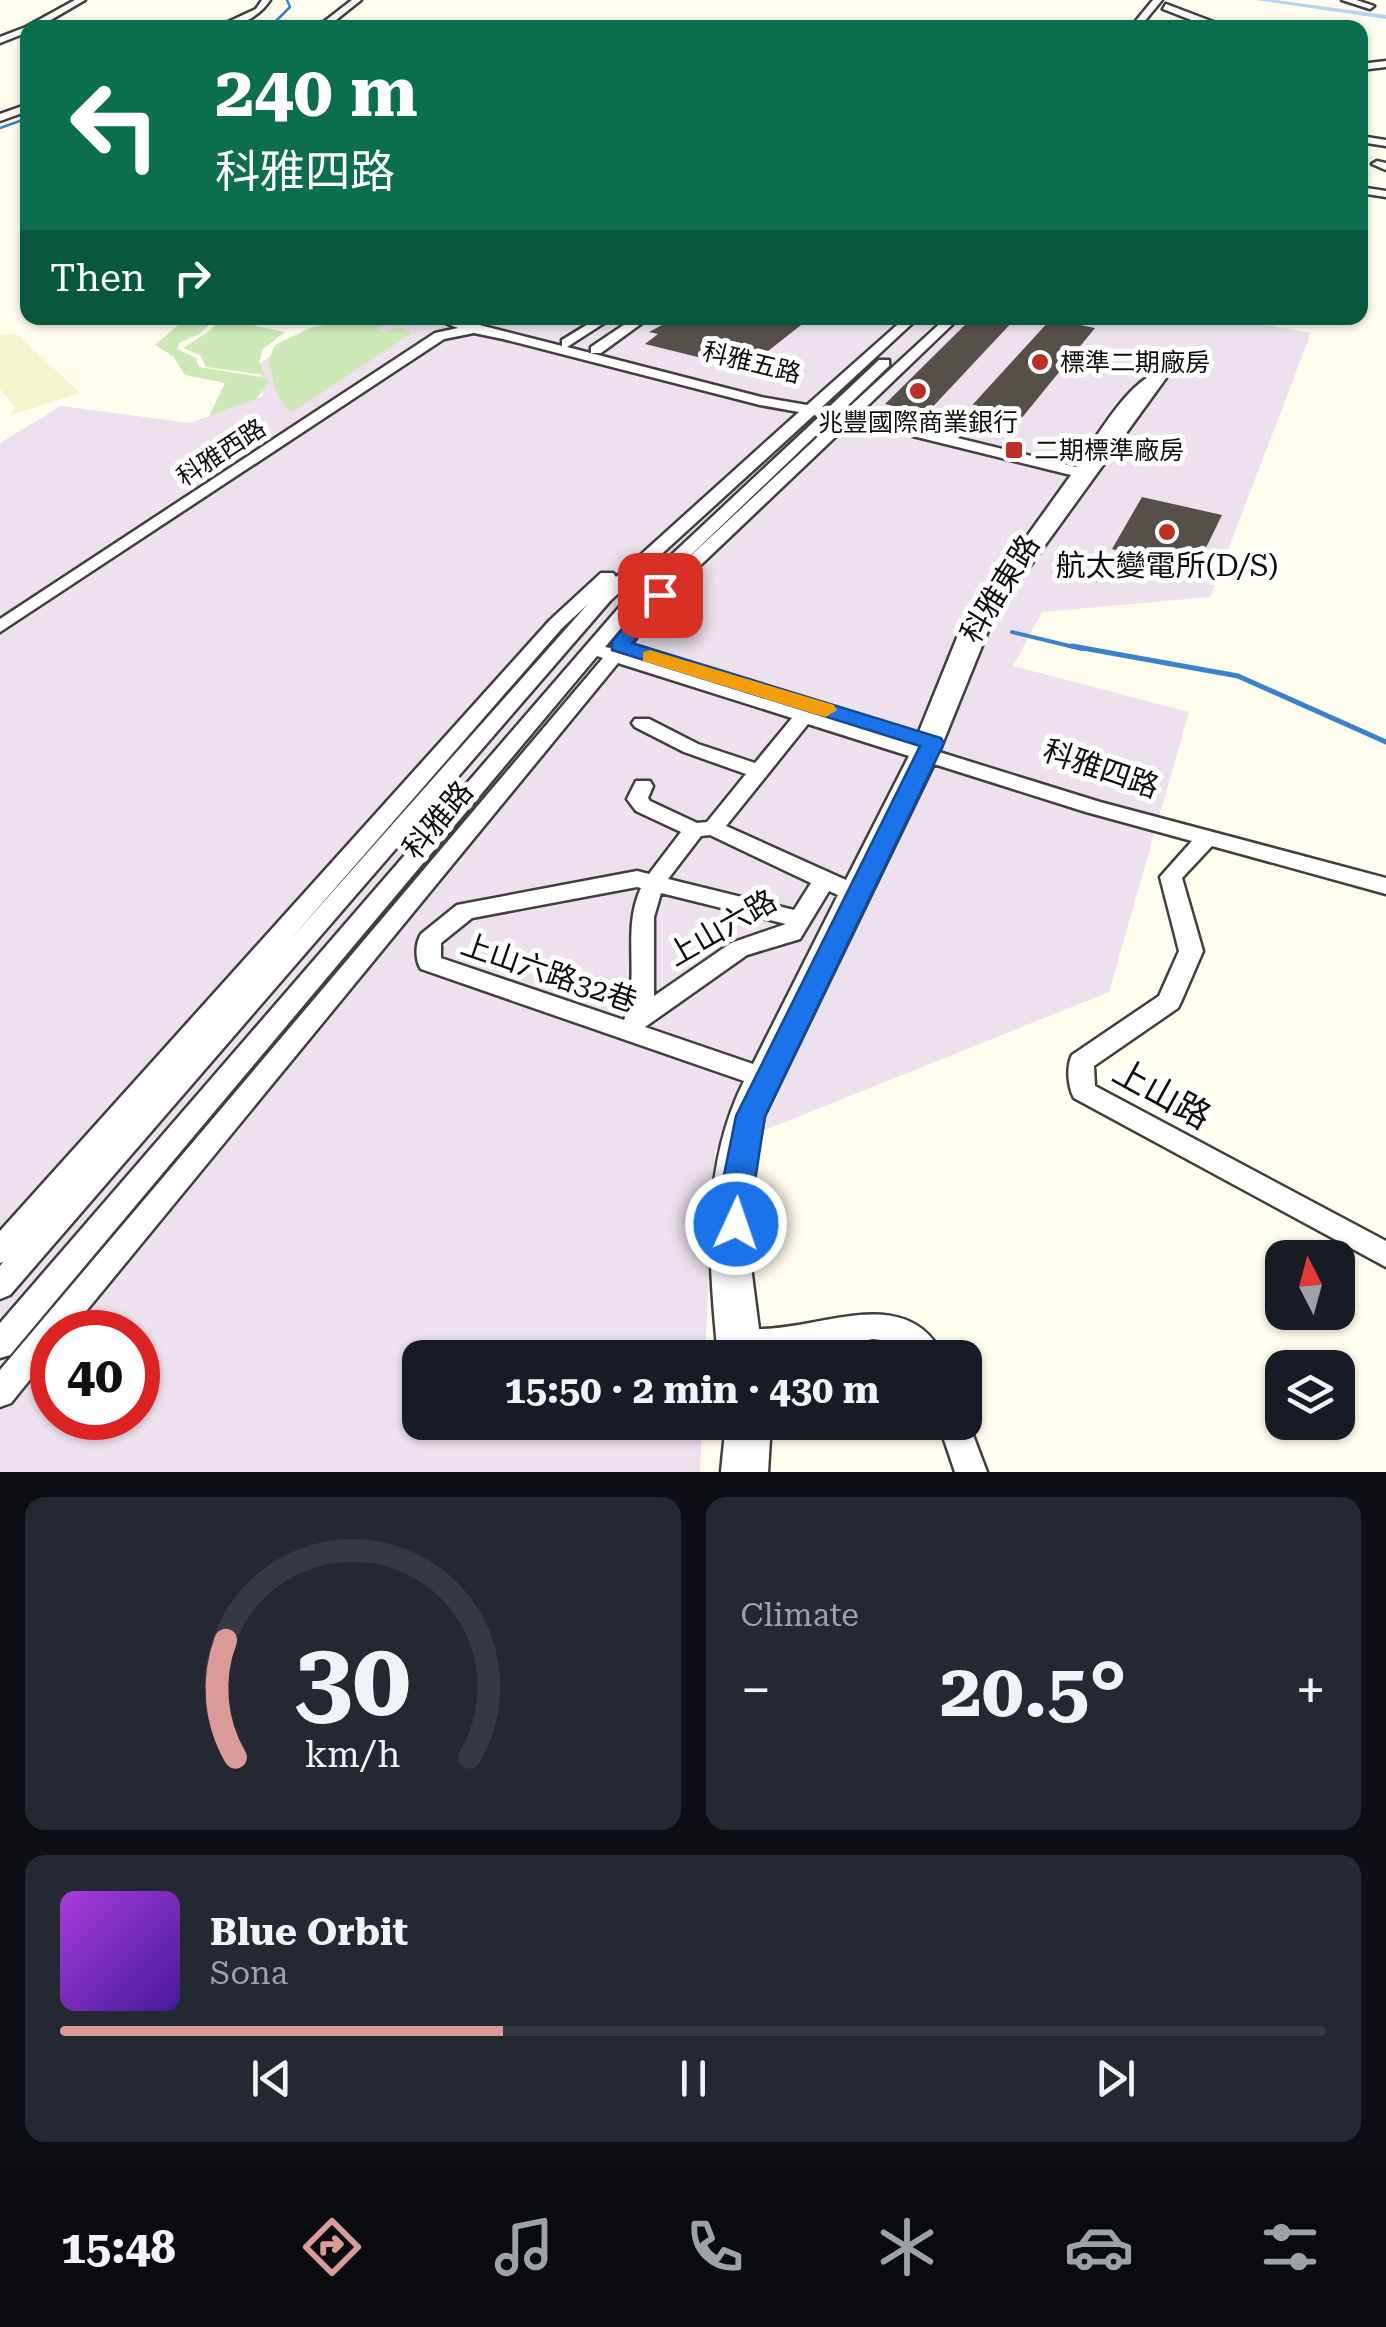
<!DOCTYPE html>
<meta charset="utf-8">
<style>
:root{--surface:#171b24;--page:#242831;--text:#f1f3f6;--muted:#9ea1a6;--line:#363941;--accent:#da9b98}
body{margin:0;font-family:"Roboto Serif","Noto Sans TC",serif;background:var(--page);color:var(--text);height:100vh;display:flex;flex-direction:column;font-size:38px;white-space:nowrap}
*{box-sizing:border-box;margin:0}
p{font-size:32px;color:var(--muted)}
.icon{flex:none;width:55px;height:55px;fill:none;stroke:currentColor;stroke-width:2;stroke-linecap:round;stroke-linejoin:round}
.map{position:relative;height:1472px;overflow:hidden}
.sheet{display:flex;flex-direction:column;gap:25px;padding:25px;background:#0d0f14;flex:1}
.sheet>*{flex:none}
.banner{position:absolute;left:20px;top:20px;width:1348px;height:305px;border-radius:20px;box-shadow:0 2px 8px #0004;background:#0b6e4f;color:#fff;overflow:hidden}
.needle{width:65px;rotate:354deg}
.controls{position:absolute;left:1265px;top:1240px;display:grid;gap:20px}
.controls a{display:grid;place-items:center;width:90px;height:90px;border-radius:20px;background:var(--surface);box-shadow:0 2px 8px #0004;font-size:50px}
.speed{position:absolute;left:30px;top:1310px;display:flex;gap:20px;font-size:50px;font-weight:700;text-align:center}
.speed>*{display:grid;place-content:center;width:130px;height:130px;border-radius:50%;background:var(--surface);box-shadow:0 2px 8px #0004;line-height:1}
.speed .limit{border:15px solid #d22;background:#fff;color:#111}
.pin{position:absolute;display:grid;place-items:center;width:85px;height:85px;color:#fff;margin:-42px;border-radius:20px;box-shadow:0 5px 15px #0006}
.me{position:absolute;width:110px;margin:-55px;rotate:3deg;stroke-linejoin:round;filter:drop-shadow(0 0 8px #0008)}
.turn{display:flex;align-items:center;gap:35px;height:210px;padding:0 30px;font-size:45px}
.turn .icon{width:130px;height:130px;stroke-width:2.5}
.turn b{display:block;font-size:70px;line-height:85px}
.then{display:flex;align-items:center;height:95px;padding:0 30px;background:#0003;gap:20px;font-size:38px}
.big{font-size:75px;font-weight:700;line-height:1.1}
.sheet .widget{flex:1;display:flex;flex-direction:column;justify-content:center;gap:15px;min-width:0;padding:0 35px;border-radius:20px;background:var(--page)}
.sheet .dial{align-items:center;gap:0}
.dial svg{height:260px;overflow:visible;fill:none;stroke:var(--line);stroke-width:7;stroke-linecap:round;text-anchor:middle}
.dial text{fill:var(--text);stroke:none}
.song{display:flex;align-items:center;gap:30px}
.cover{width:120px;height:120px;border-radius:15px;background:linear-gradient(135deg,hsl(280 70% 55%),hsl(260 70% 35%))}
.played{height:10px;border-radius:5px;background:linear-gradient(90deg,var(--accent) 35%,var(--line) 35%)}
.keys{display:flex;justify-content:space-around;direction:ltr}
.heat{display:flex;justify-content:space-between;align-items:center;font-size:55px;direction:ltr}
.sheet .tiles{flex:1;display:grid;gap:25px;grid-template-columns:1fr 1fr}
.widget:last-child{grid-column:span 2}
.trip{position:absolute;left:402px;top:1340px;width:580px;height:100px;border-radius:20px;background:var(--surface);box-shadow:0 2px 8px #0004;font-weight:700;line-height:100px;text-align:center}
.tab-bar{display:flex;height:160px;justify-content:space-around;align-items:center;background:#090b0e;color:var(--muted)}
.tab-bar .icon{width:70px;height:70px}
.tab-bar .on{color:var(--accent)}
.tab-bar b{font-size:45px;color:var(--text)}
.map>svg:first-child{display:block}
.industrial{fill:#ece1ec;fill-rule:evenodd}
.farmland{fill:#f4f5ce}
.green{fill:#cce9b7}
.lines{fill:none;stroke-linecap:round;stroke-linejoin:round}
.stream-far2{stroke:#3982cd;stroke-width:2.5}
.stream-far1{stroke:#3982cd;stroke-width:4}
.stream{stroke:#3982cd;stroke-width:5}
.canal{fill:#b2d5f6;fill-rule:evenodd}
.building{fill:#56504a}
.minor-casing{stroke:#404040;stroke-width:5}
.minor{fill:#fff;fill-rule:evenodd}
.route{fill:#1a73e8;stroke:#114b97;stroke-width:2.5}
.slow{fill:#f59e0b}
.poi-dot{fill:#bd2f25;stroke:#fff;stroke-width:4}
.labels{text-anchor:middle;stroke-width:10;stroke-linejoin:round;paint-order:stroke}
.far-street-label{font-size:25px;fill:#0d0d0d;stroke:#fff}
.far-poi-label{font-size:25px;fill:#0d0d0d;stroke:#fff;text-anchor:start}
.poi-label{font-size:30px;fill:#0d0d0d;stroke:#fff}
.street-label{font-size:30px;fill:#0d0d0d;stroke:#fff}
.near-street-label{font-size:35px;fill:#0d0d0d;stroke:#fff}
</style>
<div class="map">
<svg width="1386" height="1472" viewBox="0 0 1386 1472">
<rect width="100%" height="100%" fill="#fffded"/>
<path class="industrial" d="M589 318H1228L1311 333 1210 597 1042 612 1013 666 1189 712 1109 992 715 1150 705 1357 420 1358V1422L702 1423 700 1472H0V443L61 406 190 423 263 396 259 364 295 337 383 319 579 324ZM52 1332H138V1418H52Z"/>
<path class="farmland" d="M17 334 80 393 11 415 15 407 0 389V335Z"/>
<g class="green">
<path d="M216 318 199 334 179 343 177 349 196 358 199 367 267 378 268 384 256 399 209 416 225 383 185 375 173 356 155 345 184 320Z"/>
<path d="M219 318 285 332 263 349 259 362 265 375 206 367 200 355 183 348 211 330Z"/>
<path d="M371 318 390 323 376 329 383 333 398 327 412 333 293 412C273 401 276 381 268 362L275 345 312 327Z"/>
</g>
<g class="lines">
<g class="stream-far2">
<path d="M269 28 290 7 287 0"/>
<path d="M0 128 28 118"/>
</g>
<path class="stream-far1" d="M1012 632 1082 649"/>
<path class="stream" d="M1072 646 1238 676 1386 742"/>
<path class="canal" d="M1256 0H1276L1386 15V19Z"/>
</g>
<g class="building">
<path d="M675 318H810L759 358 744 354 730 365 645 344 658 334 649 332Z"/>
<path d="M972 318H1016L926 414 885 404Z"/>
<path d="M1051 319 1095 328 1016 425 965 413Z"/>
<path d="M1142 497 1222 515 1198 564 1184 560 1179 570 1116 555 1118 551 1112 549Z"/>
</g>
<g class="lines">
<defs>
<g id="minor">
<path d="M75 0H85L37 28H28V32L0 43V37L26 27Z"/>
<path d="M262 0H270C259 18 236 28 215 28L256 9Z"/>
<path d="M352 0H361L326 28H316Z"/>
<path d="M1153 0H1162L1139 28H1130Z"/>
<path d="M1342 0H1356L1374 6 1370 9Z"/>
<path d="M1166 4 1224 26 1225 28H1212L1163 9Z"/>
<path d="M1386 61V67L1360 70V64Z"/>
<path d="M28 104V111L0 121V114Z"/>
<path d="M1360 136 1386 140V146L1360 142Z"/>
<path d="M1377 161 1386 163V170L1372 164Z"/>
<path d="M1360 187 1386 191V197L1360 193Z"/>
<path d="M433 318H452L562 346V340L598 318H612L567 347 761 397 807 405 905 318H918L822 407 828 408 879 360H889V366L842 411H845L946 318H959L859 414 1076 467C1094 442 1134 369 1166 372V378L1009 595 988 631 939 752 1100 802 1386 878V894L1212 846 1182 878 1203 951 1181 1002 1178 1008 1094 1066 1095 1086 1386 1241V1267L1074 1098C1068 1087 1066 1067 1072 1055L1159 996 1179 951 1160 877 1192 841 1086 812 934 764 764 1116 750 1189V1259L759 1329C821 1330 909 1281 944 1358H909L895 1342 873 1339 785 1356 718 1358C709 1263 700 1169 744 1081L421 969C415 960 415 944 421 934L457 905 637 871 649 874 681 832 636 811 627 799 636 781H650L653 786 648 798 650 801 697 823 707 822 746 774 684 752 635 727 632 723 635 719H649L698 744 755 763 792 718 618 663 69 1332H52V1352L11 1403 0 1407V1370L603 658 597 656 10 1355 0 1358V1323L635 589 820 416 814 415 610 601 10 1295 0 1299V1266L3 1262 0 1263V1231L550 620 601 573H613L616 577 799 412 760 405 503 339 474 333 444 339 0 632V619L435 333 458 328ZM834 418 837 419 669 576ZM852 421 1071 475 961 628 914 744 625 653 665 599ZM652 592 610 648 605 647 647 597ZM588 604 289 941 562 628ZM808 724 909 756 846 880 726 826ZM710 835 811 883 794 910 668 879 701 836ZM637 887 641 888C621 930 641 978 624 1020L441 958V943L472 918ZM829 891 838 895 753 1064 645 1027 747 955 800 939ZM661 893 786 924 731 943 654 996V917Z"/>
<path d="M634 318H649L601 353H591V347Z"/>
<path d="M965 1414 968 1422 987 1472H955L938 1422H965Z"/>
<path d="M726 1422H771L768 1472H721Z"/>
</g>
</defs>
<use href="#minor" class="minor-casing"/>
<use href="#minor" class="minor"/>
</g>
<path class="route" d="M660 589 670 595 632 643 941 738 944 743 765 1116 747 1233 736 1237 725 1233 720 1224 721 1190 736 1116 920 746 612 650V642L652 591Z"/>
<path class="slow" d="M650 650 834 705 837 710 826 717 818 715 643 661V652Z"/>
<g class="poi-dot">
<circle cx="1040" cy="362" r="10"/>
<circle cx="918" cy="391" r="10"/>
<rect x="1004" y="440" width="20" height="20" rx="5"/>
<circle cx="1167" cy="532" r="10"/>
</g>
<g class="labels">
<g class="far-street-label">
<text transform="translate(752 362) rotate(14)" y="9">科雅五路</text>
<text transform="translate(221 452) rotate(-33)" y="9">科雅西路</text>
</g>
<g class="far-poi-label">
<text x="1060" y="371">標準二期廠房</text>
<text x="918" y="431" text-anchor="middle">兆豐國際商業銀行</text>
<text x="1034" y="459">二期標準廠房</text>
</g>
<g class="poi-label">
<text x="1167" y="576">航太變電所(D/S)</text>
</g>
<g class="street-label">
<text transform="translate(1000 589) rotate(-58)" y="10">科雅東路</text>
<text transform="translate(1101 769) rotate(19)" y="10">科雅四路</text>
<text transform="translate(438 820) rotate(-50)" y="10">科雅路</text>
<text transform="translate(722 928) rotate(-30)" y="10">上山六路</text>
<text transform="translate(549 973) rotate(19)" y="10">上山六路32巷</text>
</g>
<g class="near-street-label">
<text transform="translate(1162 1094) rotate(29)" y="12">上山路</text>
</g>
</g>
</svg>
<div class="controls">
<a><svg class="needle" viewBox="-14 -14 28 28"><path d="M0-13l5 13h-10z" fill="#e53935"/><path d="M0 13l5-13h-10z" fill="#9ea1a6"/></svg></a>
<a><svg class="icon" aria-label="layers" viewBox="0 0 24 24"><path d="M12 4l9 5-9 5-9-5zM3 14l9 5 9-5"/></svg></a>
</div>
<div class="speed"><div class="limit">40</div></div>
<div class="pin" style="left:660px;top:595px;background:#d93025"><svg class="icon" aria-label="arrive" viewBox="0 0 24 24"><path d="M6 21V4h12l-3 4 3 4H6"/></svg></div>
<svg class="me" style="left:736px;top:1224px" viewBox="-20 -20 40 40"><circle r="17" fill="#1a73e8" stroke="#fff" stroke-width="3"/><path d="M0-11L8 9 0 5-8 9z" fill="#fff"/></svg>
<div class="trip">15:50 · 2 min · 430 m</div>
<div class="banner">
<div class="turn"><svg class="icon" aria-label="left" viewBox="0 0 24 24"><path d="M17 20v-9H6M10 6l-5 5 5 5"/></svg><div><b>240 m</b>科雅四路</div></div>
<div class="then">Then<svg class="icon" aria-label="right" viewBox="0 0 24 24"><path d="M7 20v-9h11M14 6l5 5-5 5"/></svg></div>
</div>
</div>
<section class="sheet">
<div class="tiles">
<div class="widget dial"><svg viewBox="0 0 100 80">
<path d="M14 69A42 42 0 1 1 86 69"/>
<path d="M14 69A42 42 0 0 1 11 33" stroke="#da9b98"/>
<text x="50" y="56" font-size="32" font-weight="700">30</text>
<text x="50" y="72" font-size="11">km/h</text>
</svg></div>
<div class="widget"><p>Climate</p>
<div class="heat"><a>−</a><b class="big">20.5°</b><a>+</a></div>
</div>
<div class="widget">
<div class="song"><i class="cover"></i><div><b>Blue Orbit</b><p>Sona</p></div></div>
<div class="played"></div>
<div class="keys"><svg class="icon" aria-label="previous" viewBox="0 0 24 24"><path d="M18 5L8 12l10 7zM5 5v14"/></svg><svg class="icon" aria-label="pause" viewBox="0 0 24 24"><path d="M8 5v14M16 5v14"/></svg><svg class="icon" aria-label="next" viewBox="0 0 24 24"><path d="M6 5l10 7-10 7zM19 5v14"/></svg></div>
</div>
</div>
</section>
<nav class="tab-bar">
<b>15:48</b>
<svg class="icon on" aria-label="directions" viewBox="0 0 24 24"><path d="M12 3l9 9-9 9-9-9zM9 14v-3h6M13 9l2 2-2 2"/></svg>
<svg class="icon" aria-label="music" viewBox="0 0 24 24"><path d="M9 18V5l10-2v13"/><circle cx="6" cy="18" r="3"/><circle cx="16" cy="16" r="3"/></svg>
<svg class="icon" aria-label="phone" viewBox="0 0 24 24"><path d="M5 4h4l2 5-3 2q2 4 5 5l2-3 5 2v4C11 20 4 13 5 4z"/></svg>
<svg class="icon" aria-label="climate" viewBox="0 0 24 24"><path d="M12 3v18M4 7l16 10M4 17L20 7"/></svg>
<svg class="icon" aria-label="car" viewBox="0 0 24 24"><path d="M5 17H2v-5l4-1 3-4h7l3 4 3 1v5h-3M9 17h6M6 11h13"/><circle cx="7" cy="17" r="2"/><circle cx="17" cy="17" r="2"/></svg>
<svg class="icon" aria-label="filters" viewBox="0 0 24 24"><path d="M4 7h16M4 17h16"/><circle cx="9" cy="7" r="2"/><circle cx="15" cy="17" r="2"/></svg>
</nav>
